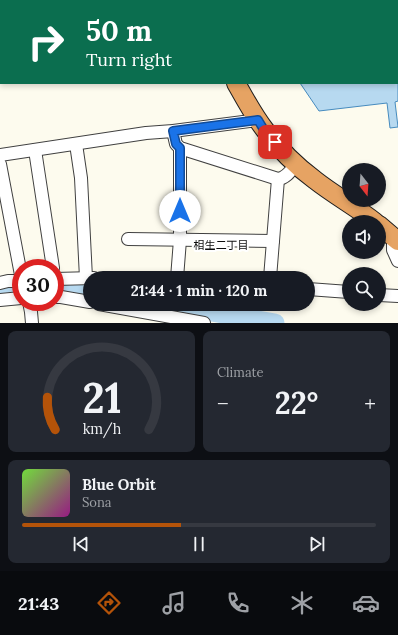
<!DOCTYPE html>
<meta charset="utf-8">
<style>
:root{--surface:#171b24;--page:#242831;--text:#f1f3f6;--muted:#9ea1a6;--line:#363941;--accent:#b45309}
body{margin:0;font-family:Lora,"Noto Sans JP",serif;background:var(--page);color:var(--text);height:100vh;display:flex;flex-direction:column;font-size:15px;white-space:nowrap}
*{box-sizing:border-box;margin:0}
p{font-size:13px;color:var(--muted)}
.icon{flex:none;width:22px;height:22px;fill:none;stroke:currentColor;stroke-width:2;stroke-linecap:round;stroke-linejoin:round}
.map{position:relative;height:323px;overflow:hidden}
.panel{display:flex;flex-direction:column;gap:8px;padding:8px;background:#0d0f14;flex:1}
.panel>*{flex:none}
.banner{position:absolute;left:0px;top:0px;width:398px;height:84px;box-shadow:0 2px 6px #0003;background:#0b6e4f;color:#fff;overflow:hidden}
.needle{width:26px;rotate:163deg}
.controls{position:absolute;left:342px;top:163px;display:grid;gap:8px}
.controls a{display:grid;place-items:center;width:44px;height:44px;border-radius:50%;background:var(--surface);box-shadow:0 2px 6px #0003;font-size:20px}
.speed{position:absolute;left:12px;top:259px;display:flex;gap:8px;font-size:20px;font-weight:700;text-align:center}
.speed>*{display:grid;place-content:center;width:52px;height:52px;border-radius:50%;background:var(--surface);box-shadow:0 2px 6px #0003;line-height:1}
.speed .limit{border:6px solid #d22;background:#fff;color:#111}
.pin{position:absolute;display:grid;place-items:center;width:34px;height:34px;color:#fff;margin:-17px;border-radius:8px;box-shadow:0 2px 6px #0006}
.me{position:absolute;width:44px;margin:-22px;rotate:0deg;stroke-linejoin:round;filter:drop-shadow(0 0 3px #0008)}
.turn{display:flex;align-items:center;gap:14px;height:84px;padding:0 20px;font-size:18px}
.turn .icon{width:52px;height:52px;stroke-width:2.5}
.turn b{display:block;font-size:28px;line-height:34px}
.big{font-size:30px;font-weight:800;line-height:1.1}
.panel .tile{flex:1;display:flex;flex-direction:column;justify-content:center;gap:6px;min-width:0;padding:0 14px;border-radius:8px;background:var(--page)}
.panel .dial{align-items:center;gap:0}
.dial svg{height:104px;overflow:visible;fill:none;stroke:var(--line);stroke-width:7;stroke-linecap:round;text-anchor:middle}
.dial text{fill:var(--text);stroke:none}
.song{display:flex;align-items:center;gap:12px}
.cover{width:48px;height:48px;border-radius:6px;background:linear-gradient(135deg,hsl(100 70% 55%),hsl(310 70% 35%))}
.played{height:4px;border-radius:2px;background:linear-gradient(90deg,var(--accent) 45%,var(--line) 45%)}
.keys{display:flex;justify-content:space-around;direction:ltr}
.heat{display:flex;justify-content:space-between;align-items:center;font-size:22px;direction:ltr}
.panel .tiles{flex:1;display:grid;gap:8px;grid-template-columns:1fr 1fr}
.tile:last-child{grid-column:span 2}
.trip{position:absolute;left:83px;top:271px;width:232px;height:40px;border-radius:20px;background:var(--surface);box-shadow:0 2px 6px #0003;font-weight:800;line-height:40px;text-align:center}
.menu{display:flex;height:64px;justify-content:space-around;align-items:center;background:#090b0e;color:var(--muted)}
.menu .icon{width:28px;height:28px}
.menu .current{color:var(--accent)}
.menu b{font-size:18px;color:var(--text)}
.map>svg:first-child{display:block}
.water{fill:#b7d9f0;stroke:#468bbf}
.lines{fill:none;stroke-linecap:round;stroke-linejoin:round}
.river{stroke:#b7d9f0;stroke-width:19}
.minor-casing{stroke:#404040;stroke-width:14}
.highway-casing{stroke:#1e1e1e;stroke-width:20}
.minor{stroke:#fff;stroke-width:12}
.highway{stroke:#e6a363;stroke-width:18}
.route-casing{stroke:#114b97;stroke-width:10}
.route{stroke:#1a73e8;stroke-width:7}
.labels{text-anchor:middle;stroke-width:4;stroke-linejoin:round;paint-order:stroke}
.neighbourhood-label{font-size:11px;fill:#0d0d0d;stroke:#fff}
</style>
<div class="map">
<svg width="398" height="323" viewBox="0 0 398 323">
<rect width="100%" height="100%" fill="#fdfbee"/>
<g class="water">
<path d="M275 0H398V22H397V1H275Z"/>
<path d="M397 57 398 66V101L395 102 398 127 390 128 387 103 319 111 300 83H397Z"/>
</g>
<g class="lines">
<g class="river">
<path d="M55 290 90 291"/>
<path d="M0 292 21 289"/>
<path d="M166 304 275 323"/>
</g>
<defs>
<g id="minor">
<path d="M173 131 176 144 180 148 278 179C287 178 291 170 296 164"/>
<path d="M76 144 81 178 86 278"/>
<path d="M35 150 53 268"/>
<path d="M0 155 146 133 173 131 258 120"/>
<path d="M0 164 21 275"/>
<path d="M393 237V250L398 261"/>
<path d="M128 239 273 241"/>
<path d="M177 278 180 240V148"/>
<path d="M270 278 278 179"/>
<path d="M55 279 94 278"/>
<path d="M0 283 8 281H21"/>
<path d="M308 289 349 292"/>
<path d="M379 295 398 296"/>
<path d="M55 297H61L90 302"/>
<path d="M0 300 21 298"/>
<path d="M29 302 31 312 32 323"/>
<path d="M99 304 204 323"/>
</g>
<g id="highway">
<path d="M210 0 211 1"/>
<path d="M236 83C245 99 254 116 265 130 279 149 296 166 315 180 334 195 356 207 375 222"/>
<path d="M379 225 398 241"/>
</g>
</defs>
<use href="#minor" class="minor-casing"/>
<use href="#highway" class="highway-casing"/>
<use href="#minor" class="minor"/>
<use href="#highway" class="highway"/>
</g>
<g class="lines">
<defs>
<path id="route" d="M180 211V148L176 144 173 131 258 120 264 130 275 142"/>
</defs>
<use href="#route" class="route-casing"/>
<use href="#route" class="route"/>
</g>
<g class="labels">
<g class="neighbourhood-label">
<text x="221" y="249">相生二丁目</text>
</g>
</g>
</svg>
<div class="controls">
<a><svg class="needle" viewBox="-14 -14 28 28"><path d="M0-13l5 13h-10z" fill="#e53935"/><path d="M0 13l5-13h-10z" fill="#9ea1a6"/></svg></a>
<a><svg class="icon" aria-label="sound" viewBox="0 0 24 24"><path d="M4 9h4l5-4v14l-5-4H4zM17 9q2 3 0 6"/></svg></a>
<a><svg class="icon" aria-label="search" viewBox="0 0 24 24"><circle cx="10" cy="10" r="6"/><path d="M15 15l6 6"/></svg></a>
</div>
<div class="speed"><div class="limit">30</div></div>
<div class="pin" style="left:275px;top:142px;background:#d93025"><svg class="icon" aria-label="arrive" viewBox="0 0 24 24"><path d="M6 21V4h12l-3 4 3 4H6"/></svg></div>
<svg class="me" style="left:180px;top:211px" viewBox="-20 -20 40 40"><circle r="19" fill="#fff"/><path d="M0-13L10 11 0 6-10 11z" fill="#1a73e8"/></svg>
<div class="trip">21:44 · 1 min · 120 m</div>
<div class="banner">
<div class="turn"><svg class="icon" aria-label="right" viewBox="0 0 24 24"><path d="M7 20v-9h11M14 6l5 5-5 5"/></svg><div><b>50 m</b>Turn right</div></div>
</div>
</div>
<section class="panel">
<div class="tiles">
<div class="tile dial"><svg viewBox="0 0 100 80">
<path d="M14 69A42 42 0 1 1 86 69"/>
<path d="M14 69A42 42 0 0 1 8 44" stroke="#b45309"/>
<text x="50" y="56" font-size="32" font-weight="700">21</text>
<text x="50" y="72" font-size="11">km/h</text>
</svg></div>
<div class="tile"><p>Climate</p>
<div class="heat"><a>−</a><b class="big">22°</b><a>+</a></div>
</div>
<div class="tile">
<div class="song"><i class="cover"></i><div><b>Blue Orbit</b><p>Sona</p></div></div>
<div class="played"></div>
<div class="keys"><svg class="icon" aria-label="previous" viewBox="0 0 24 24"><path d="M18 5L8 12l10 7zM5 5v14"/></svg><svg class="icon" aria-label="pause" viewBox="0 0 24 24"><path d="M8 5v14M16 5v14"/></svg><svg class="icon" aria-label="next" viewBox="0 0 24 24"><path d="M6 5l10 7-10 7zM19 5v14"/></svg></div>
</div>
</div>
</section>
<nav class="menu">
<b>21:43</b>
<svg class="icon current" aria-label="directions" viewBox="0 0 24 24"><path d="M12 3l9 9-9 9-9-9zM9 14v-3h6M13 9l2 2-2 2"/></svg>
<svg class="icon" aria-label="music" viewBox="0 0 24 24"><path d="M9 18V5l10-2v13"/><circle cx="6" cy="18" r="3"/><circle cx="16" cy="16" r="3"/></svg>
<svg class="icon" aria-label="phone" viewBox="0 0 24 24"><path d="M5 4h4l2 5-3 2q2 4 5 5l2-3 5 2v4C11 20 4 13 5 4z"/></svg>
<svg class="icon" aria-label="climate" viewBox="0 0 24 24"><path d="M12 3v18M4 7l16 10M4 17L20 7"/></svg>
<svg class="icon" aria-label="car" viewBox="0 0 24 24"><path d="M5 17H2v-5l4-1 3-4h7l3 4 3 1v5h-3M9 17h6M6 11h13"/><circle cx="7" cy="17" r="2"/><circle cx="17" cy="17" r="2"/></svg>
</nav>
